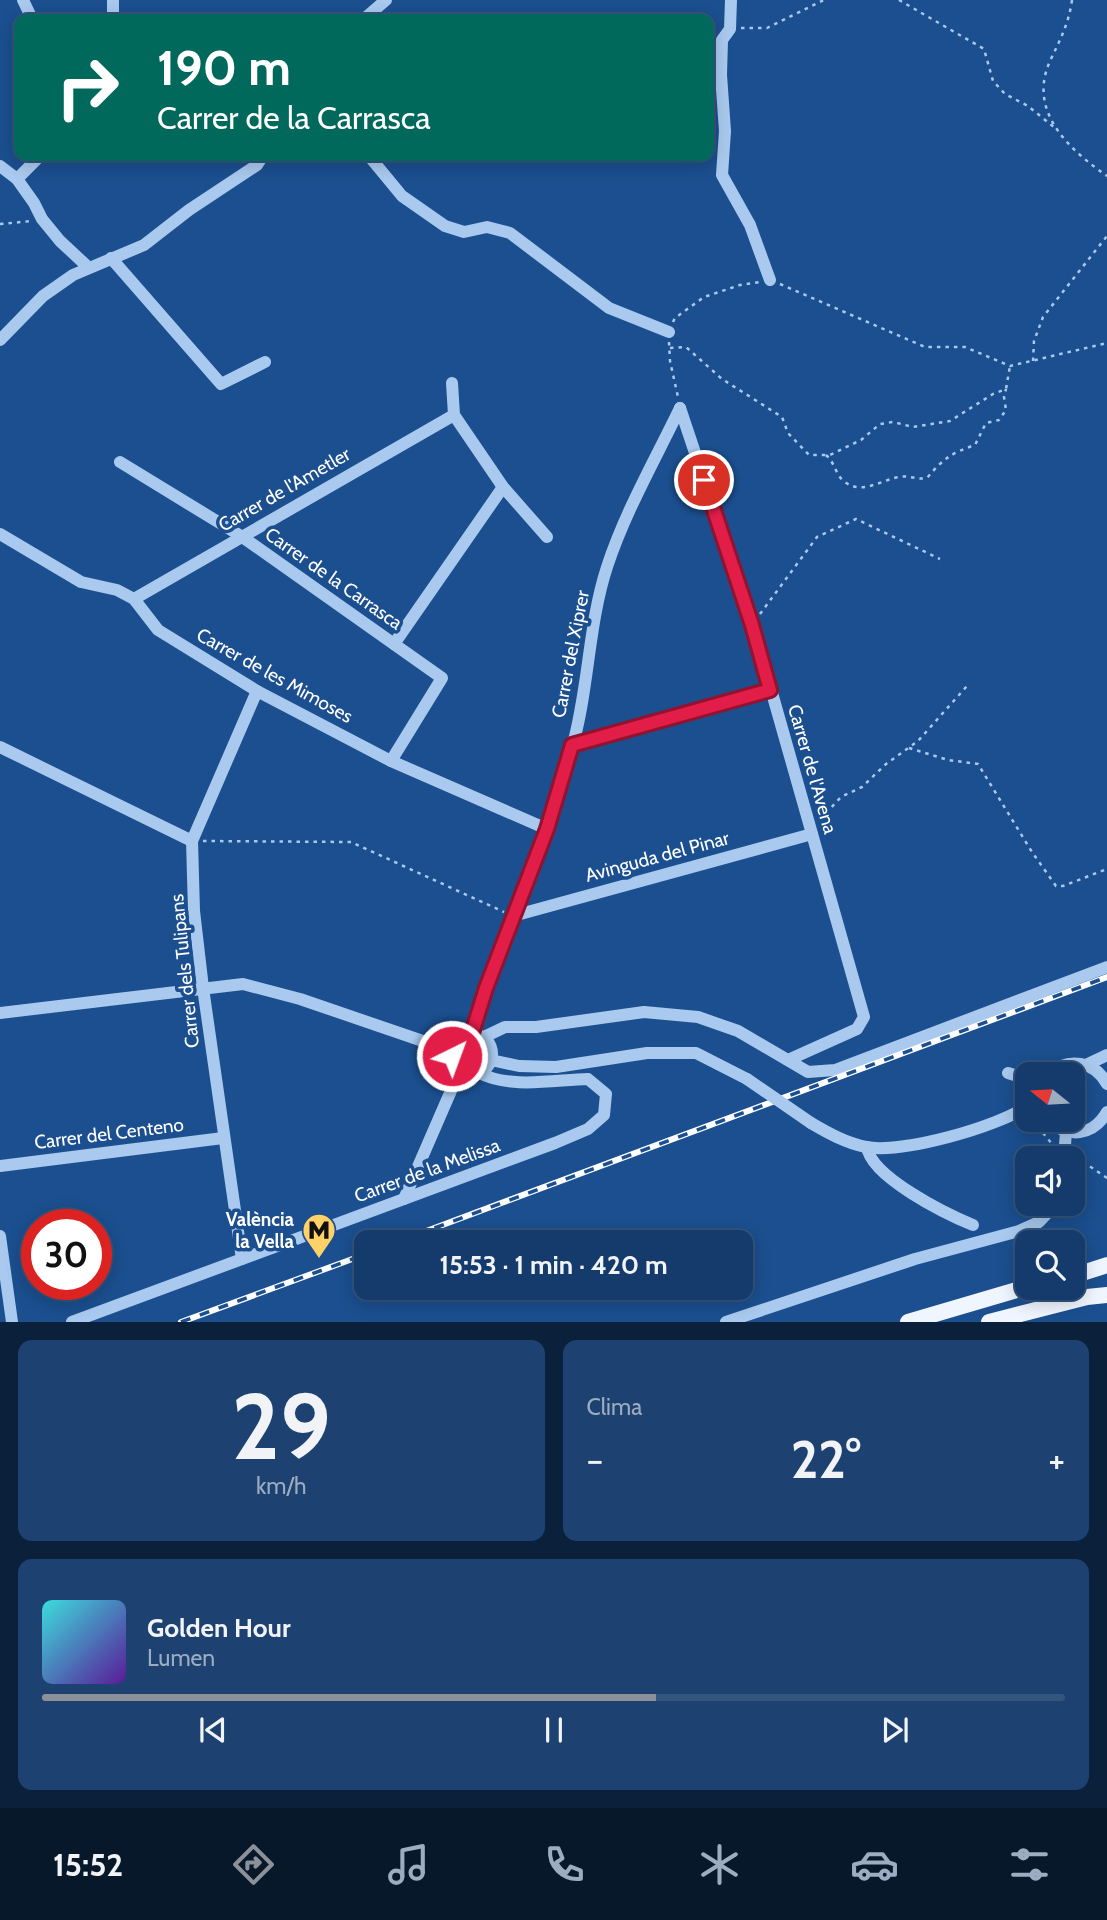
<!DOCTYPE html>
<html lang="es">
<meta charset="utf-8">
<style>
:root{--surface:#143b6b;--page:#1d4271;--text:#f1f3f6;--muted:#9dadc1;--line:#33557e;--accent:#8c9099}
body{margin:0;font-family:Cabin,sans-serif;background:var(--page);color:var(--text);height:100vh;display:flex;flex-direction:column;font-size:26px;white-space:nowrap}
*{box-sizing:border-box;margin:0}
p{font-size:23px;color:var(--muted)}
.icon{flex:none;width:38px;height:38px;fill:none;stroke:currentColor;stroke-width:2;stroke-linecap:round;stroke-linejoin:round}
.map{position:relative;height:1322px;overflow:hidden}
.side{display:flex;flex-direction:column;gap:18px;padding:18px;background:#0b203b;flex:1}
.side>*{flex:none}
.hud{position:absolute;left:14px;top:14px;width:700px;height:147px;border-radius:14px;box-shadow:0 4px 18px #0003,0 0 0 2px var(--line);background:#00695c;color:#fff;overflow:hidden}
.needle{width:46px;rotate:288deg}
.tools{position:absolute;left:1015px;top:1062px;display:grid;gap:14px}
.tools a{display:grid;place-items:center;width:70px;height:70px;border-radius:14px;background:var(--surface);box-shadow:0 4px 18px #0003,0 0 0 2px var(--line);font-size:35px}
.speed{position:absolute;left:21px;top:1209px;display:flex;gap:14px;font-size:35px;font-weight:700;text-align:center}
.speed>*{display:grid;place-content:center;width:91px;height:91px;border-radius:50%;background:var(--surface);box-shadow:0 4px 18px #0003,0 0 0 2px var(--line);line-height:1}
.speed .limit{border:10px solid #d22;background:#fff;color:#111}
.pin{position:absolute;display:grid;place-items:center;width:60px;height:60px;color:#fff;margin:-30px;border:4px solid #fff;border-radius:50%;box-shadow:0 2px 7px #0007}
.me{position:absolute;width:77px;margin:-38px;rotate:42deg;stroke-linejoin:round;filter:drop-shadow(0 0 5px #0008)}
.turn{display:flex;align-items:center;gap:24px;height:147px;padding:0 28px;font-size:32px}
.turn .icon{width:91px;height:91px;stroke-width:2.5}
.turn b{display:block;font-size:49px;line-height:60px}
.big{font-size:52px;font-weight:700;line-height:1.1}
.side .widget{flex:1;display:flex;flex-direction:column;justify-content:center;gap:10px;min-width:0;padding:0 24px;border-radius:14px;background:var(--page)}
.side .dial{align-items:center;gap:0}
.dial b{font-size:91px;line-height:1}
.song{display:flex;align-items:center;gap:21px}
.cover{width:84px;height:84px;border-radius:10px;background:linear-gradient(135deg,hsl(180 70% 55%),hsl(270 70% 35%))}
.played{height:7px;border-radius:4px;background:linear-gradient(90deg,var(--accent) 60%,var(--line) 60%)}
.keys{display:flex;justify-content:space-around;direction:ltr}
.heat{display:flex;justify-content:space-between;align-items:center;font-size:38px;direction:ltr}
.side .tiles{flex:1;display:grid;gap:18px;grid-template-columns:1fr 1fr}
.widget:last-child{grid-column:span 2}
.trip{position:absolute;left:354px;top:1230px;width:399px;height:70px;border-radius:14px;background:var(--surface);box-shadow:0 4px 18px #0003,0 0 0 2px var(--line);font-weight:700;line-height:70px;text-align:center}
.dock{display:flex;height:112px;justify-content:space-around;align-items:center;background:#08182b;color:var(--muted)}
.dock .icon{width:49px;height:49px}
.dock .current{color:var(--accent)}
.dock b{font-size:32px;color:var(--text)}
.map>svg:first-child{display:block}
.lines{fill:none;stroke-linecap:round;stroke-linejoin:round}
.path{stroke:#a9c9ee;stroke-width:2.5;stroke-dasharray:3.5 5;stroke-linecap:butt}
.minor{stroke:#a9c9ee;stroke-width:12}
.major{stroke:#f0f6ff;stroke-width:16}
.rail-casing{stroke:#fff;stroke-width:6}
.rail{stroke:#1b4f8f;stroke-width:3.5;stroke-dasharray:10;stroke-linecap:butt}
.minor-bridge{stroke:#a9c9ee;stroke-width:12}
.route-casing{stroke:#92132f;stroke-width:18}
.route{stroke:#e11d48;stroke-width:12}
.labels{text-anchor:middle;stroke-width:7;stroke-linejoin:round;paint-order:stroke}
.street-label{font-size:19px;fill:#fff;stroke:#1b4f8f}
.poi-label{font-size:19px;font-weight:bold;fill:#fff;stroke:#1b4f8f;text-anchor:end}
</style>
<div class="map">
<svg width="1107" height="1322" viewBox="0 0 1107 1322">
<rect width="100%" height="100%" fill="#1b4f8f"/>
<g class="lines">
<g class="path">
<path d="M899 0 984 49 993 81 1005 94 1028 106 1055 128"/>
<path d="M1072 0C1069 23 1060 40 1050 61 1027 112 1070 150 1107 176"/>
<path d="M741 28H767L824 0"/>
<path d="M0 224 32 221"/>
<path d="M780 284 925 347H965L1010 366 1107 343"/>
<path d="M673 322 675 318 704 297 740 285 760 282"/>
<path d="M669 342 670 361 678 397"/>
<path d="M670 348 686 347 722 379 782 417 788 433 809 455H830L861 440 880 424 893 422 913 427 950 421 993 394 1006 389 1010 366"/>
<path d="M1033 361 1034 341 1043 317 1107 236"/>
<path d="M826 455C836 464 835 475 845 482 862 495 881 480 899 477 909 475 916 480 927 478 943 459 951 453 975 445L986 423 999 420 1006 410 1004 397 1006 389"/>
<path d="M760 614 817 537 856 519 940 559"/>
<path d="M909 748 948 760 978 764 1032 852 1056 886H1063L1107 869"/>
<path d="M818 816 826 813 841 797 862 787 886 764 918 741 967 686"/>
<path d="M203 841 351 842 504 912"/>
<path d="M1018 1126 1026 1124 1039 1128"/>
<path d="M1043 1133 1052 1144"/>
<path d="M1076 1157 1107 1178"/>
</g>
<g class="minor">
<path d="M23 0 32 19"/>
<path d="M113 0V19"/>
<path d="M731 0 730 29 722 40 721 75 725 131 722 175 750 225 770 280"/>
<path d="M364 19 386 0"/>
<path d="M40 156 17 179 34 203 42 219 60 241 88 267"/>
<path d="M369 156 402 196 445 226 464 232 487 227 510 233 609 308 669 332"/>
<path d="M0 166 17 179"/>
<path d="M111 258 221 384 265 362"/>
<path d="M0 340 43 296 73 275 144 245 189 210 257 165 263 156"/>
<path d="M452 383 454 415 503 487 547 537"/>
<path d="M680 408 753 626 864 1017 857 1029 788 1060"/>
<path d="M120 462 241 536 442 678 391 761"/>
<path d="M0 534 81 582 117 590 134 599 158 630 257 691 391 761 547 829"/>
<path d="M134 599 454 415"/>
<path d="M394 644 503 487"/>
<path d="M572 745 770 690"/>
<path d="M0 747 192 841"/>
<path d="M513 916 812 834"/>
<path d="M0 1013 243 984 300 999 452 1051"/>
<path d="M472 1033C502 937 544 845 572 748 589 689 588 625 607 567 625 512 655 460 680 408"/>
<circle cx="472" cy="1054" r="20"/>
<path d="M484 1037 505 1027H536L644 1012 698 1017 738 1031 808 1072 835 1070 1107 967"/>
<path d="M491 1060 519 1066 556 1067 647 1053H696L747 1079"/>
<path d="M1086 1065 1107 1055"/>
<path d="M1008 1073 1027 1079"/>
<path d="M1049 1074C1068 1057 1095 1061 1107 1084"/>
<path d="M1048 1120C1068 1139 1093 1136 1107 1112"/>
<path d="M811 1123C828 1133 846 1143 866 1147 901 1154 998 1127 1027 1106"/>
<path d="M867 1147C871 1177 946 1214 973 1225"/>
<path d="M1064 1158 1066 1132"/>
<path d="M0 1166 223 1138"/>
<path d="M404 1199 460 1070"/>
<path d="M0 1236 12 1322"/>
<path d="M242 1259 203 988 194 911 192 841 257 691"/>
<path d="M72 1322 555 1143 588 1129 604 1115 606 1094 588 1079C553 1080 511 1089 479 1073"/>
<path d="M726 1322 915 1259 1019 1231 1039 1222 1056 1204"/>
</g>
<g class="major">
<path d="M1073 1276 1107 1265"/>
<path d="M908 1322 1027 1287"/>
<path d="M989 1322 1087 1297 1107 1295"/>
</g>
<defs>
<g id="rail">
<path d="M397 1242 1107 977"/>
<path d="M181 1322 366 1254"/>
</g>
</defs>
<use href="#rail" class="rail-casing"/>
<use href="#rail" class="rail"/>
<path class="minor-bridge" d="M747 1079 811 1123"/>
</g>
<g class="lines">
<defs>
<path id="route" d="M452 1056 457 1040 466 1034 472 1033 486 988 547 829 572 745 770 690 752 625 704 480"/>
</defs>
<use href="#route" class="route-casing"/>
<use href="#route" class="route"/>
</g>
<defs>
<symbol id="metro-pin" viewBox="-11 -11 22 30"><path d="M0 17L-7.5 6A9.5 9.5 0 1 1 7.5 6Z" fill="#ffd166" stroke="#1b4f8f"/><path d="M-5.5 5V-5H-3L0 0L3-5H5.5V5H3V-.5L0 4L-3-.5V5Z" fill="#111"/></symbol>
</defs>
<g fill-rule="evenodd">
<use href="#metro-pin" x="300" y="1211" width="38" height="52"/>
</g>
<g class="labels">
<g class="street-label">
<text transform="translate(284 489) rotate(-30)" y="7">Carrer de l'Ametler</text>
<text transform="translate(334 578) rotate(35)" y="7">Carrer de la Carrasca</text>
<text transform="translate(570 654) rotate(-79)" y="7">Carrer del Xiprer</text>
<text transform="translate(275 675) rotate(29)" y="7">Carrer de les Mimoses</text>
<text transform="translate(813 769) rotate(74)" y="7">Carrer de l'Avena</text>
<text transform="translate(657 856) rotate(-15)" y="7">Avinguda del Pinar</text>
<text transform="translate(184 971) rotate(-96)" y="7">Carrer dels Tulipans</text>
<text transform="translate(109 1133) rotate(-7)" y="7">Carrer del Centeno</text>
<text transform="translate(427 1170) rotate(-20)" y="7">Carrer de la Melissa</text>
</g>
<g class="poi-label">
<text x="294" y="1226">València<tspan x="294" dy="22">la Vella</tspan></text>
</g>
</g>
</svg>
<div class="tools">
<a><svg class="needle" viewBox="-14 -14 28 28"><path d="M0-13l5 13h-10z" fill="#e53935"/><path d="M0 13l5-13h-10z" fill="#9dadc1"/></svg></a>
<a><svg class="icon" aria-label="sound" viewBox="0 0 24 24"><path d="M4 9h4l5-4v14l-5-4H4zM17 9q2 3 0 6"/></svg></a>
<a><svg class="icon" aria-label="search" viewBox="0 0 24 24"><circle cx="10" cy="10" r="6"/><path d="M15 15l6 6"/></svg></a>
</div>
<div class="speed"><div class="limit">30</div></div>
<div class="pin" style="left:704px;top:480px;background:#d93025"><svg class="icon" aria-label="arrive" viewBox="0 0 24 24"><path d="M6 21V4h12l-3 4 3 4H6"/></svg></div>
<svg class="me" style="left:452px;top:1056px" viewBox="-20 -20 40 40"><circle r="17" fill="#e11d48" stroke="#fff" stroke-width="3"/><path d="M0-11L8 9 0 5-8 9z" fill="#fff"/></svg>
<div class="trip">15:53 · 1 min · 420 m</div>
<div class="hud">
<div class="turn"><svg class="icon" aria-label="right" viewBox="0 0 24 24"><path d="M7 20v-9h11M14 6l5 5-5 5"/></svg><div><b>190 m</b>Carrer de la Carrasca</div></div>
</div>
</div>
<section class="side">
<div class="tiles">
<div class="widget dial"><b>29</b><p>km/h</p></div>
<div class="widget"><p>Clima</p>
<div class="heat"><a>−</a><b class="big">22°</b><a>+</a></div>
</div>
<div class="widget">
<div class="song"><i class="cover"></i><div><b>Golden Hour</b><p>Lumen</p></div></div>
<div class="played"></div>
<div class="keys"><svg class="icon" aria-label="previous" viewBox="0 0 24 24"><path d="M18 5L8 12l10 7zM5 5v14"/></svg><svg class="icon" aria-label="pause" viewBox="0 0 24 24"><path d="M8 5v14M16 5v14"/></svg><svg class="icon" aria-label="next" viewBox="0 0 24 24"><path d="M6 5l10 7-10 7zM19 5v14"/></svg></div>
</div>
</div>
</section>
<nav class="dock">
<b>15:52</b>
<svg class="icon current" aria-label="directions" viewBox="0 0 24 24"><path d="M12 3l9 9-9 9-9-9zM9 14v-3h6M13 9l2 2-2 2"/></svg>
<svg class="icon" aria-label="music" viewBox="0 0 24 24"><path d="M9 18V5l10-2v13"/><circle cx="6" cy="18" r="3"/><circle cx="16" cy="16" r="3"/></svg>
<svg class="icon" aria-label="phone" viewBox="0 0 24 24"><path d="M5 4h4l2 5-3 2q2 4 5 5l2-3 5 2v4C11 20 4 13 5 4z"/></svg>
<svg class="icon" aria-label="climate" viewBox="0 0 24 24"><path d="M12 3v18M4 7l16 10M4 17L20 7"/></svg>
<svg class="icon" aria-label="car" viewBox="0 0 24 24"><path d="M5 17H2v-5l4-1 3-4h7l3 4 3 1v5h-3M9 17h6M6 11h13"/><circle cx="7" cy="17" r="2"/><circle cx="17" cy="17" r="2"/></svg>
<svg class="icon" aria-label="filters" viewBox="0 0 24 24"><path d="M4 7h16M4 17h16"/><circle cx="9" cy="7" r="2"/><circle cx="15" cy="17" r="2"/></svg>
</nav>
